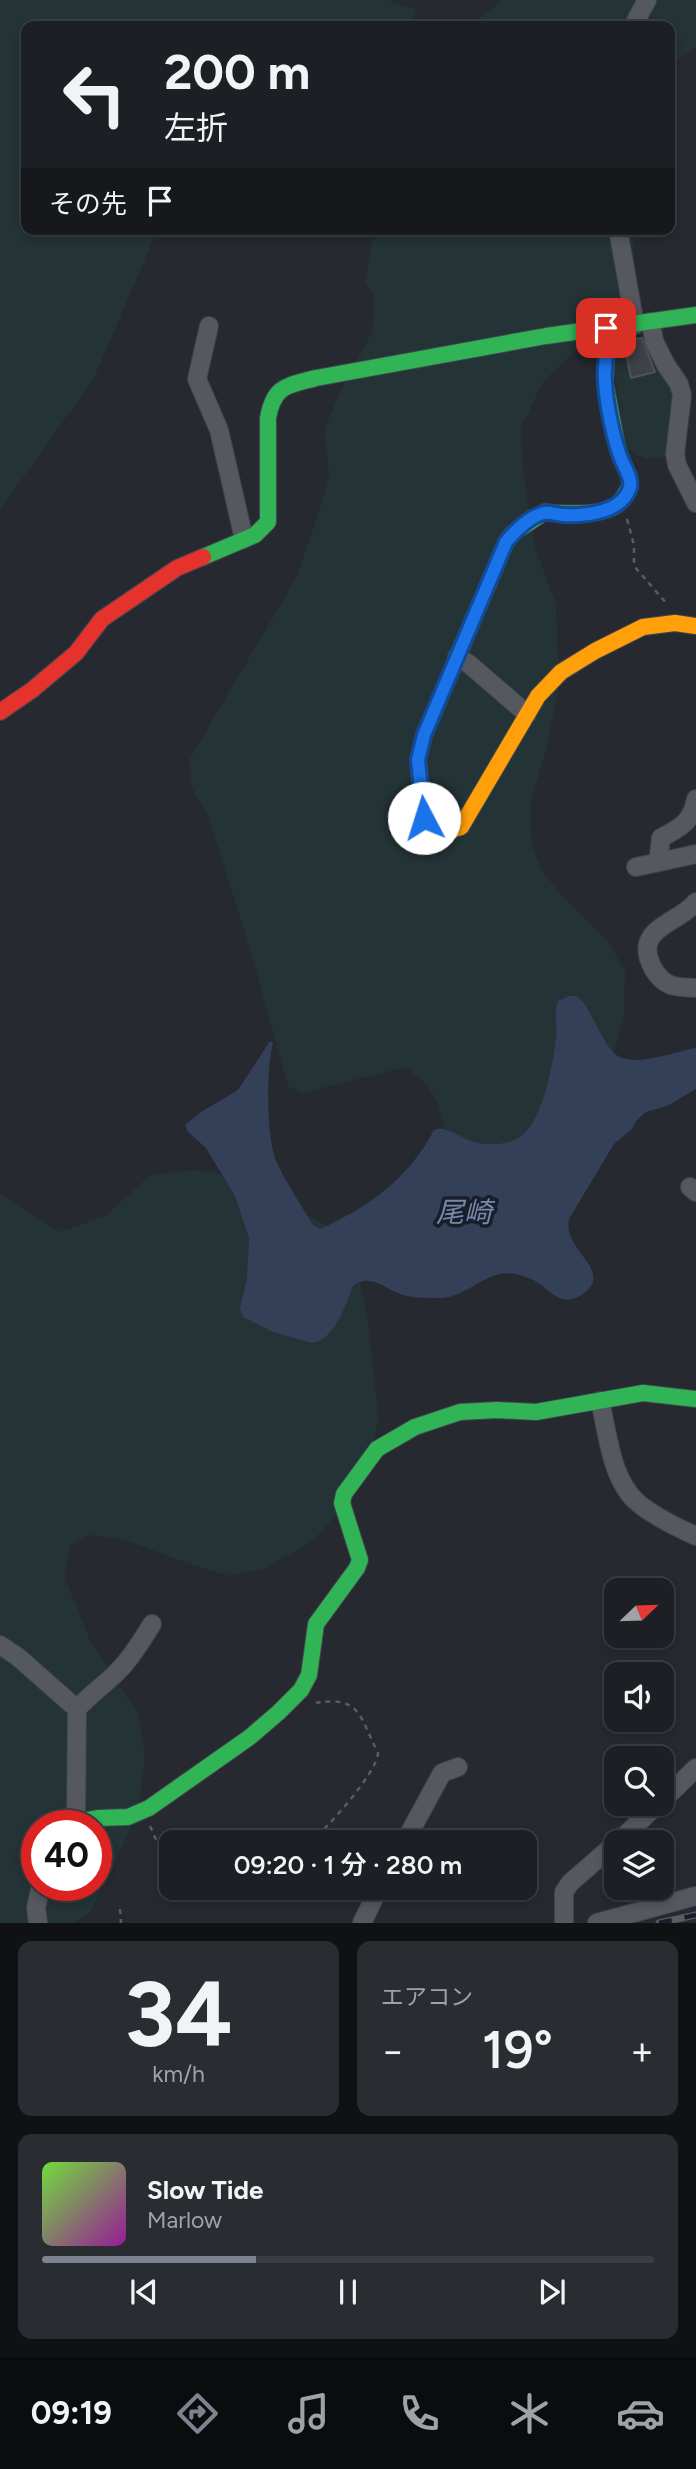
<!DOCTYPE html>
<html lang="ja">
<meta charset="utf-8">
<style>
:root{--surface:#1c1f24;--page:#292c31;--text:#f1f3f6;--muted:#a0a2a6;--line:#3a3d41;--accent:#7e8390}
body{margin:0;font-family:Figtree,"Noto Sans JP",sans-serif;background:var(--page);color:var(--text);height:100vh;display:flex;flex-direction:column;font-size:26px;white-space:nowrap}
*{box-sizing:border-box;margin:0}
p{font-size:23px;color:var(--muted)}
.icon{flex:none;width:38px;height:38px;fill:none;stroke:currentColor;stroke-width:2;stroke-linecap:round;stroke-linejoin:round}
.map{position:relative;height:1923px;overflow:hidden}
.details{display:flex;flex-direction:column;gap:18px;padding:18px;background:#0f1114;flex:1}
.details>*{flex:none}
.banner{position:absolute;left:21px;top:21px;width:654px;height:214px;border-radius:14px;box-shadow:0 4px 10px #0003,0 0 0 2px var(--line);background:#1c1f24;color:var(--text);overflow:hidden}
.needle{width:46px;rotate:67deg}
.fabs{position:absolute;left:604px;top:1578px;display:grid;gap:14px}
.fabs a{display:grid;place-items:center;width:70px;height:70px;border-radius:14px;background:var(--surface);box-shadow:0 4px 10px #0003,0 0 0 2px var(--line);font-size:35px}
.speed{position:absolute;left:21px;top:1810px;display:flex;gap:14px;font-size:35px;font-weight:700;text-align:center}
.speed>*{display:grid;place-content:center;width:91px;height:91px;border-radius:50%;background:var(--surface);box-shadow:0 4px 10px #0003,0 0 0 2px var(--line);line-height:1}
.speed .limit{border:10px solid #d22;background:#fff;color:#111}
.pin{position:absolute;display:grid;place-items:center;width:60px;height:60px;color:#fff;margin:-30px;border-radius:14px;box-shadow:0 4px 10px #0006}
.me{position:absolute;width:77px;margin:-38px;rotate:355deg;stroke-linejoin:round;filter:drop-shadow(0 0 5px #0008)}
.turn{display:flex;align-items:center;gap:24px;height:147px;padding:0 28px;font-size:32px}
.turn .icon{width:91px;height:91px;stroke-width:2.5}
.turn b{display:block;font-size:49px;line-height:60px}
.then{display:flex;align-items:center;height:66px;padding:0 28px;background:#0003;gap:14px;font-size:26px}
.big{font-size:52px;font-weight:600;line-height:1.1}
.details .card{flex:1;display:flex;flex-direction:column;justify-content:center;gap:10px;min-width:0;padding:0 24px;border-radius:14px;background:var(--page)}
.details .dial{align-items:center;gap:0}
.dial b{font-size:91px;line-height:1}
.song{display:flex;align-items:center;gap:21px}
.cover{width:84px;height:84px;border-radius:10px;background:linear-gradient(135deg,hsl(100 70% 55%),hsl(300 70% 35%))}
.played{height:7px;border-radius:4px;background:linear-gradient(90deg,var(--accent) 35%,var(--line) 35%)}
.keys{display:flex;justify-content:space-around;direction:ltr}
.heat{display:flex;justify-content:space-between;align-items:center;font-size:38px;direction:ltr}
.details .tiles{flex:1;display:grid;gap:18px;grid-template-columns:1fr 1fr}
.card:last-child{grid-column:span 2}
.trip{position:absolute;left:159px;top:1830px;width:378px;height:70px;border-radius:14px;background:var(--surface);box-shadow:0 4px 10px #0003,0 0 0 2px var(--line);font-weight:600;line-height:70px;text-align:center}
.dock{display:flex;height:112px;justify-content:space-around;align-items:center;background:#0b0c0e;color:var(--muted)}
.dock .icon{width:49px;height:49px}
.dock .active{color:var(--accent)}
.dock b{font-size:32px;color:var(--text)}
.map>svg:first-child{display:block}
.green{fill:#233336;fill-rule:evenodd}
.water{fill:#343f58}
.building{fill:#3e4148;stroke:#4d5159;stroke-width:2}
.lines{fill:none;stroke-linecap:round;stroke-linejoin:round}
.street-casing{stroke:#41444a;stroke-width:20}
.fast-casing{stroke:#42464d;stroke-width:18}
.slow-casing{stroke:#42464d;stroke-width:18}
.jam-casing{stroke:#42464d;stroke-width:18}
.path{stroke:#585c63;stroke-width:2.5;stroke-dasharray:5 5;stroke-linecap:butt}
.street{stroke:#55585f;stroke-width:18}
.fast{stroke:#30b455;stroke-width:16}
.slow{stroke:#ff9f0a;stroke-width:16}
.jam{stroke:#e5322d;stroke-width:16}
.rail-casing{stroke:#595c63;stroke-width:7}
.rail{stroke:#191f2a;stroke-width:4.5;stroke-dasharray:13;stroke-linecap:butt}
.route-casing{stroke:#114b97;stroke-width:18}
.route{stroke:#1a73e8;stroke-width:12}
.labels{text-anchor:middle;stroke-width:7;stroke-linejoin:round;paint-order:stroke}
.water-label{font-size:28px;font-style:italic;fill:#78a;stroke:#191f2a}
</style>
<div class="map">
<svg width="696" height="1923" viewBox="0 0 696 1923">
<rect width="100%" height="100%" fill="#262930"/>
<g class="green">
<path d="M0 0H387L416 10 412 26H26V229H158L94 378 0 510Z"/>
<path d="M503 0H696V47L670 65V26H469Z"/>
<path d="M386 229H634V279L599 328 543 382 521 428 524 477 535 548 556 604 559 688 545 754 530 803 532 847 543 873 572 906 607 941 625 970 624 1016 607 1075 571 1144 457 1169 437 1101 426 1084 406 1067 302 1093 288 1086 250 949 208 816 192 788 189 760 296 578 320 509 329 475 324 430 341 390 372 332 374 297 365 281 372 241Z"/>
<path d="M649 338 677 394 669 456 646 459 625 448 615 369 618 346Z"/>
<path d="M194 1170 245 1177 336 1232 356 1263 367 1315 379 1420 359 1489 313 1541 263 1569 228 1576 181 1561 123 1539 88 1535 70 1545 65 1578 91 1642 138 1714 145 1755 138 1814 89 1914 75 1923H0V1194L60 1232 105 1216 150 1175ZM37 1825H96V1885H37Z"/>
</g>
<path class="water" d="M569 996H577L583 1002C593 1016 601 1037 611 1050 629 1072 673 1051 696 1048V1089L667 1106 646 1112 636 1121 632 1129 614 1144 569 1219C564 1247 598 1262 593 1282 589 1293 574 1302 563 1299 554 1297 547 1289 540 1284 533 1279 524 1276 515 1274 487 1268 466 1299 439 1298 429 1298 417 1298 407 1296 387 1292 372 1271 353 1286 346 1304 335 1340 312 1343L273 1332 243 1317 240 1308 247 1278 249 1238 235 1196 206 1148 188 1132 185 1125 201 1112 238 1090 270 1041 273 1043C266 1069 266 1139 277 1163 287 1184 301 1205 313 1225L320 1229C370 1206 408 1179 434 1130 445 1124 465 1141 478 1143 491 1145 503 1145 515 1140 542 1129 553 1064 556 1038 558 1025 553 1014 558 1001Z"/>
<path class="building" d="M642 338 655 372 631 378 623 340Z"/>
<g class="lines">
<defs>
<g id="street">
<path d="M633 26 647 0"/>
<path d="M618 229 635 325"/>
<path d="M651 322 654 341 666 365 679 384 682 395 675 454 677 465 696 503"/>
<path d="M209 326 197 379 219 430 244 539"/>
<path d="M457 657 469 664 527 714"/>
<path d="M658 862 661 838C681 827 692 822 696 799"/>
<path d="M636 867 696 854"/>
<path d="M696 902C677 925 630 928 654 970 665 988 677 987 696 988"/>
<path d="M690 1187 696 1192"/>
<path d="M600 1401C608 1434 611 1480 638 1503 655 1517 676 1527 696 1536"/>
<path d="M0 1645 18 1657 77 1709 76 1822"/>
<path d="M77 1709C90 1694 106 1684 119 1670 132 1657 142 1640 152 1624"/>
<path d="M662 1801 696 1768"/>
<path d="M404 1843 442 1773 458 1767"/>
<path d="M617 1843 658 1804"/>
<path d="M38 1923 36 1908 41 1885"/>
<path d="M362 1923 379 1888"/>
<path d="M564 1923V1892L570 1883 616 1843"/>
<path d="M597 1923 696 1896"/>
</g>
<g id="fast">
<path d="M203 557 255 535 268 522V418C274 385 287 386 316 378L546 336 696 315"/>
<path d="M434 712 506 542 513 533 545 512C561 514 603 516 617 505 622 501 626 492 630 487L629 476 618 451 605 382 608 339 606 328"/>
<path d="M73 1825 76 1822 98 1818 128 1817 149 1808 250 1737 279 1712 301 1690 309 1675 316 1624 357 1568 360 1560 342 1503 344 1494 377 1449 415 1427 460 1412 497 1410 536 1412 643 1393 696 1399"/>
</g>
<path id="slow" d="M434 712 424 735 418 760 424 818 428 825 447 831 461 827 538 696 561 672 595 651 643 627 675 623 696 626"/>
<path id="jam" d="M0 712 32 690 76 653 102 619 177 568 203 557"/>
</defs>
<use href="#street" class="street-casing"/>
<use href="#fast" class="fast-casing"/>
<use href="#slow" class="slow-casing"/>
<use href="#jam" class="jam-casing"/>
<g class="path">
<path d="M627 519 634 545V566L667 604"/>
<path d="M150 1826 166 1862 172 1882"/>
<path d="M310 1843C327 1828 377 1773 378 1753 360 1718 361 1695 316 1703"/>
<path d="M173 1888 183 1892 217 1888"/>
<path d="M120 1909 121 1923"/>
</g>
<use href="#street" class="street"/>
<use href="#fast" class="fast"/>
<use href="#slow" class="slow"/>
<use href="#jam" class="jam"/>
<defs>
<path id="rail" d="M659 1923 696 1915"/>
</defs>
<use href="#rail" class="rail-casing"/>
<use href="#rail" class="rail"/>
</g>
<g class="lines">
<defs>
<path id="route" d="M424 818 418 760 424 735 506 542C514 532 530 516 544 513 550 512 558 515 565 515 587 516 623 512 630 487 632 479 625 468 622 461 614 442 606 403 605 382 603 364 610 347 606 328"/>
</defs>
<use href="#route" class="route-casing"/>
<use href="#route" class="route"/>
</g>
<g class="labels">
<g class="water-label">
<text x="464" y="1222">尾崎</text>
</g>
</g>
</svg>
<div class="fabs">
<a><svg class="needle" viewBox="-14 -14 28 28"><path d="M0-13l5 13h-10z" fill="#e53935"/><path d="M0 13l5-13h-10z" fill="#a0a2a6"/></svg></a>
<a><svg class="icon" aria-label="sound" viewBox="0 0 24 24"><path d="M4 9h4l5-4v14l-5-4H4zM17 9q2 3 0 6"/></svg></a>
<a><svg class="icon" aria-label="search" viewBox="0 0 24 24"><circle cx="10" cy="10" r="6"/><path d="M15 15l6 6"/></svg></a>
<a><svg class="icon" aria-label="layers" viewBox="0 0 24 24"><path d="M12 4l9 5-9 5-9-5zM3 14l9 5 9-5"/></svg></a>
</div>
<div class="speed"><div class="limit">40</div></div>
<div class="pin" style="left:606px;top:328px;background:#d93025"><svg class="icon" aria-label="arrive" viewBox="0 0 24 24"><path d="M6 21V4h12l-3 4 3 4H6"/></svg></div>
<svg class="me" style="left:424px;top:818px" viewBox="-20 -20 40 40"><circle r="19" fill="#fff"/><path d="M0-13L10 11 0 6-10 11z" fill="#1a73e8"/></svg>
<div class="trip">09:20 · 1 分 · 280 m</div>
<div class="banner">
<div class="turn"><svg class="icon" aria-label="left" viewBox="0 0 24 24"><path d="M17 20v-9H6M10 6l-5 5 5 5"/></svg><div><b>200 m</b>左折</div></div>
<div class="then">その先<svg class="icon" aria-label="arrive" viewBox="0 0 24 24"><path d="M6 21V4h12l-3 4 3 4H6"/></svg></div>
</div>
</div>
<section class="details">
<div class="tiles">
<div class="card dial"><b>34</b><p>km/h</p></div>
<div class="card"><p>エアコン</p>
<div class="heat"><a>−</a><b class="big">19°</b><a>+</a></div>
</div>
<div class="card">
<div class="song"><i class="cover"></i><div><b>Slow Tide</b><p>Marlow</p></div></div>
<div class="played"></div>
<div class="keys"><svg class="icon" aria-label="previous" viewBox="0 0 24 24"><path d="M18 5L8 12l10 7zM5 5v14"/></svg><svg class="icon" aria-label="pause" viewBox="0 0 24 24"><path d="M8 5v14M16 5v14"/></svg><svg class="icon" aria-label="next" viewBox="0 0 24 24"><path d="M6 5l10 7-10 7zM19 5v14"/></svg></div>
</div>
</div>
</section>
<nav class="dock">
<b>09:19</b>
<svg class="icon active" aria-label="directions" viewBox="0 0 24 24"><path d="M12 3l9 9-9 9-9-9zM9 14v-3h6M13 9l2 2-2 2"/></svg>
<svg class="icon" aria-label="music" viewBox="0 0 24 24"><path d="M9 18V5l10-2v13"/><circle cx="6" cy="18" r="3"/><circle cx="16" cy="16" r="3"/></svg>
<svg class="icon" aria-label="phone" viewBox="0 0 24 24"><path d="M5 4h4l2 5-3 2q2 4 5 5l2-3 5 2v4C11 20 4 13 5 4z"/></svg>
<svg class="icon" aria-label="climate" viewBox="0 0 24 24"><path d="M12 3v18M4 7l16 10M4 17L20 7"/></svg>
<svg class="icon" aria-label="car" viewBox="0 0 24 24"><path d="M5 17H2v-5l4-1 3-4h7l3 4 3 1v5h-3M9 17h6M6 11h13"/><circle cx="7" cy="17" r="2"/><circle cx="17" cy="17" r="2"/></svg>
</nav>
